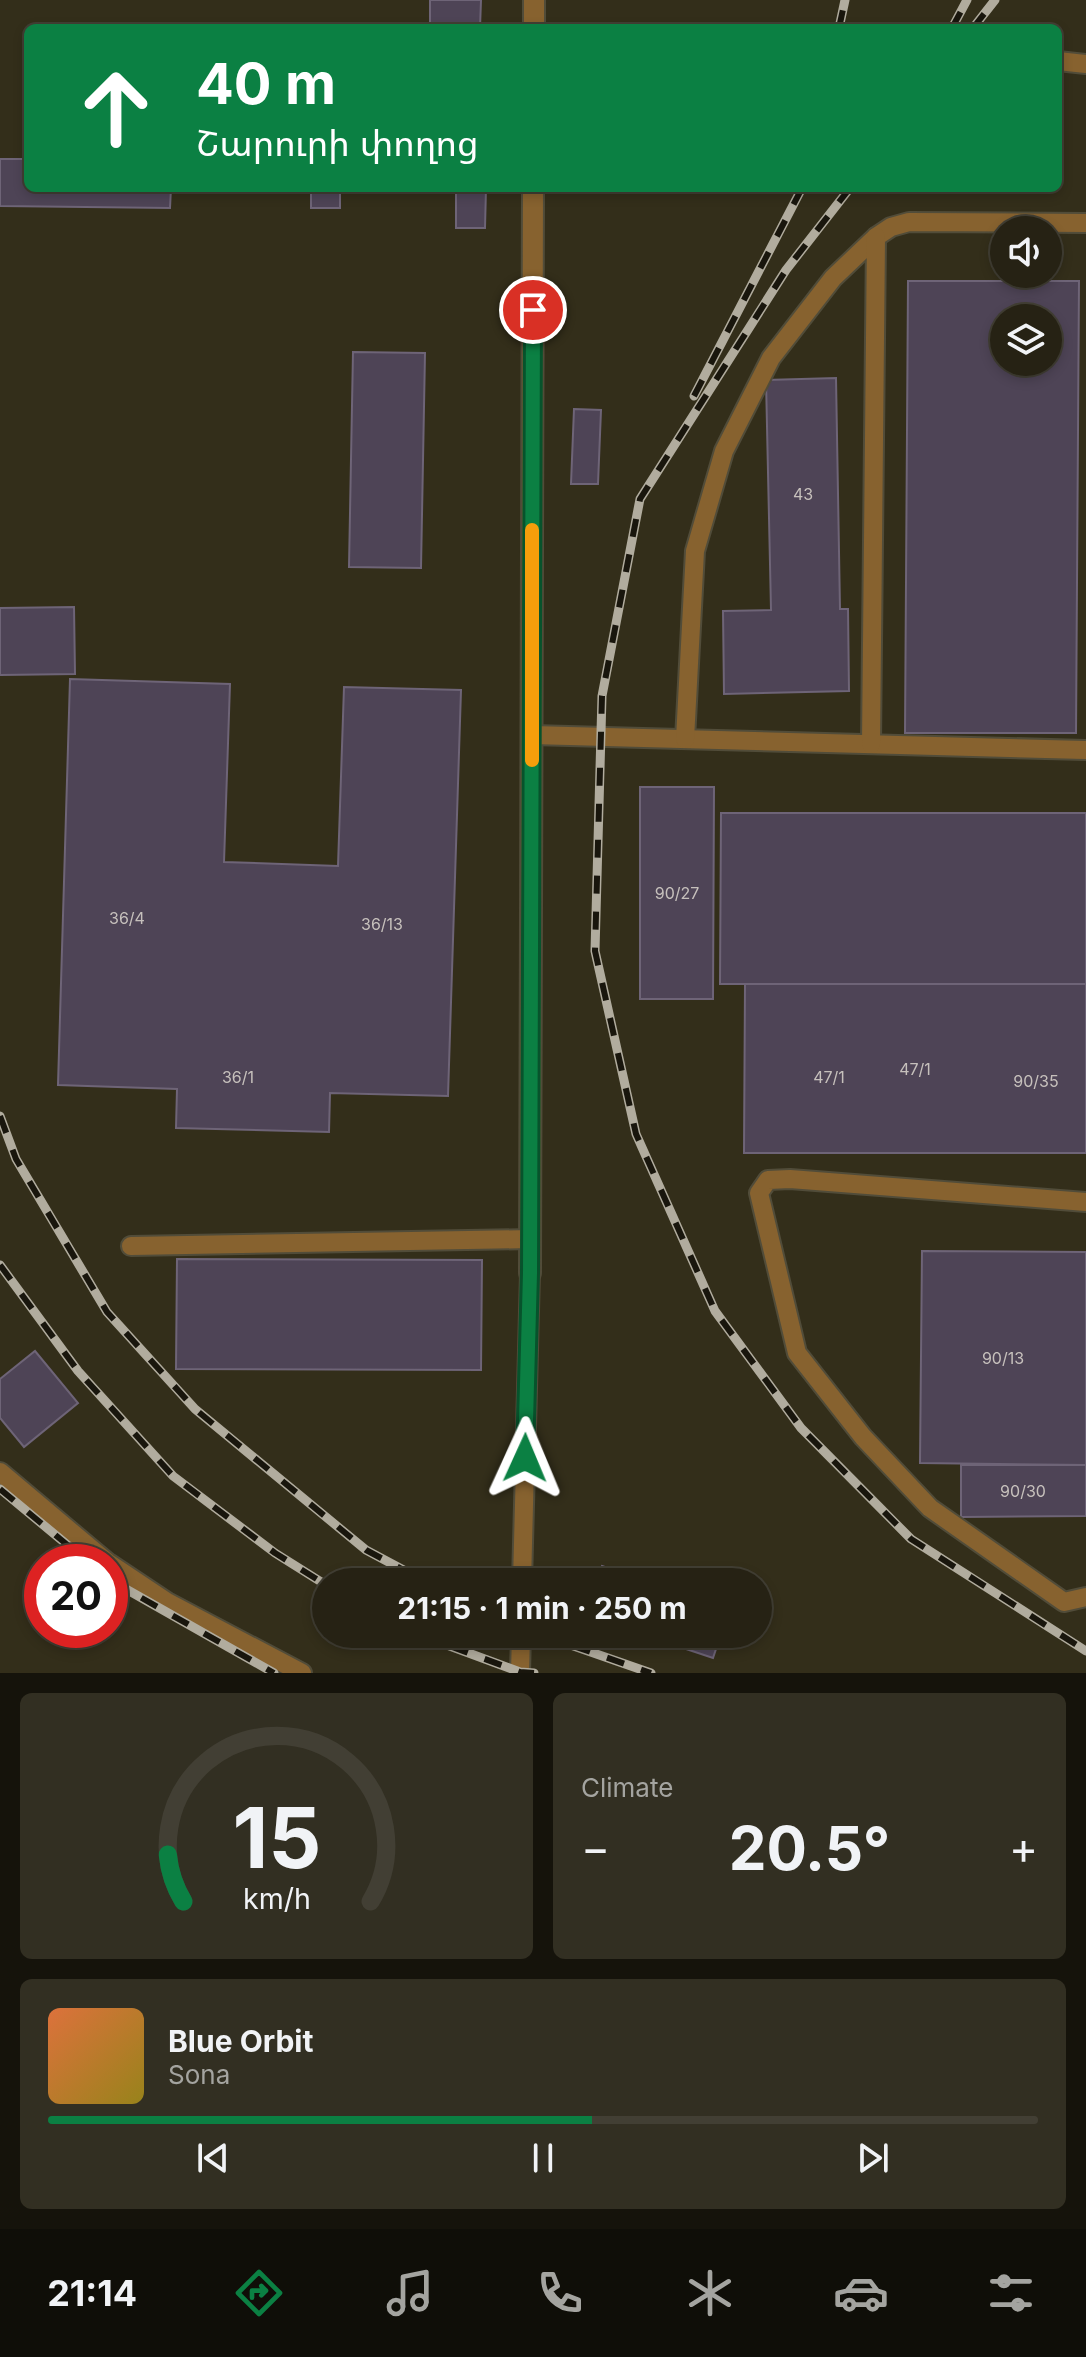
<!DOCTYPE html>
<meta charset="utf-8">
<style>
:root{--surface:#262214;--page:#322f22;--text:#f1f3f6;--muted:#a4a4a0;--line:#423f34;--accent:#0b8043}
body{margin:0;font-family:Inter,"Noto Sans Armenian",sans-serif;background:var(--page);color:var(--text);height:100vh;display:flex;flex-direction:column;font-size:30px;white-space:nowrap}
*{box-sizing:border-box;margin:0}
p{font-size:26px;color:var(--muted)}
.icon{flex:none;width:44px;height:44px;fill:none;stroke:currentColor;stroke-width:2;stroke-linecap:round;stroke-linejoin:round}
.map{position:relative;height:1673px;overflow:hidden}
.panel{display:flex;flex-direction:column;gap:20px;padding:20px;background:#15130b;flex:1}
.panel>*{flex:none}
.banner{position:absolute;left:24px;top:24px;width:1038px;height:168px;border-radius:12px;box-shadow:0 4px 12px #0003,0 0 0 2px var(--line);background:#0b8043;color:#fff;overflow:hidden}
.fabs{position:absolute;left:990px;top:216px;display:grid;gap:16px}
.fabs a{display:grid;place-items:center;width:72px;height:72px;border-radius:50%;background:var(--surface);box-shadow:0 4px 12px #0003,0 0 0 2px var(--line);font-size:40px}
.speed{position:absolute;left:24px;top:1544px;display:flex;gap:16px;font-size:40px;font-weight:700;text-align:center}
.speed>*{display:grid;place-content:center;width:104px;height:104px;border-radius:50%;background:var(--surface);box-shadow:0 4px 12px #0003,0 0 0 2px var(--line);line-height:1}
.speed .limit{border:12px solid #d22;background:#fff;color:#111}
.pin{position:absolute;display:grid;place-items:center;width:68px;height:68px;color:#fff;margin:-34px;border:4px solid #fff;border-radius:50%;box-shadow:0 2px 8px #0007}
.me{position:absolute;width:88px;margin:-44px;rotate:1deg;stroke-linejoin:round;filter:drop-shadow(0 0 6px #0008)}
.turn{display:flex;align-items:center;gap:28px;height:168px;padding:0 40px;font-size:36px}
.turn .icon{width:104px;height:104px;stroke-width:2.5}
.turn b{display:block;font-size:56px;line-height:68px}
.big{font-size:60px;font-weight:700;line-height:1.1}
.panel .widget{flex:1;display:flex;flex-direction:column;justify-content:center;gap:12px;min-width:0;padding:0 28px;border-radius:12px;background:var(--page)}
.panel .dial{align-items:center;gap:0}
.dial svg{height:208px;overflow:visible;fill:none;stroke:var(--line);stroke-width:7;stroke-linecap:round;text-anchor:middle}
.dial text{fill:var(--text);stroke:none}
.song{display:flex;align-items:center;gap:24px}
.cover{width:96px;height:96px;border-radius:12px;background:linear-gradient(135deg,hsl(20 70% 55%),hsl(50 70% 35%))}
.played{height:8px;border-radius:4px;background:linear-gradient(90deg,var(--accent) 55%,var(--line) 55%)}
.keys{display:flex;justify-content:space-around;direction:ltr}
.heat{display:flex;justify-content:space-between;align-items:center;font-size:44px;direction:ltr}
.panel .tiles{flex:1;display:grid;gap:20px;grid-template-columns:1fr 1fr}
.widget:last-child{grid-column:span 2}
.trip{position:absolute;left:312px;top:1568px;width:460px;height:80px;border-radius:40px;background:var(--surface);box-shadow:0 4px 12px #0003,0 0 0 2px var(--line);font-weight:700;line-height:80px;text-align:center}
.dock{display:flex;height:128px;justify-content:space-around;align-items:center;background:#0f0e08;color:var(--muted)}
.dock .icon{width:56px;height:56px}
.dock .on{color:var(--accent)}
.dock b{font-size:36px;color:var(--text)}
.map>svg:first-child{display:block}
.building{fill:#4e4456;stroke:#6e6477;stroke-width:2;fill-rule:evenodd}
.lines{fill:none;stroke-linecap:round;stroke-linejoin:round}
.lane-casing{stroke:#514c39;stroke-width:22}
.street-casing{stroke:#514c39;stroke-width:24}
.lane{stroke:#87622f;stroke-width:18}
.street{stroke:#87622f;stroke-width:20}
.rail-casing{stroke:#b1ac9e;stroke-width:9}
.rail{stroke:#19160d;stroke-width:6;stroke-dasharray:18;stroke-linecap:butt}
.route-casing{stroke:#07532c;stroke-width:20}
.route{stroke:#0b8043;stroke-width:14}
.slow{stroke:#f59e0b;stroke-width:14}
.labels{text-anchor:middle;stroke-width:8;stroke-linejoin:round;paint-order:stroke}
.number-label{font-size:16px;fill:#c6c0bc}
</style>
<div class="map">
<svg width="1086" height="1673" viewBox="0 0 1086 1673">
<rect width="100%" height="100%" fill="#332e1a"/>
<g class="building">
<path d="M430 0H481L480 28H430Z"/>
<path d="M0 159H28V188H171L170 208 0 206Z"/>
<rect x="311" y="188" width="29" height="20"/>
<path d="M456 188H486L485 228H456Z"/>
<path d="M908 281H1079L1076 733H905ZM1004 318H1048V362H1004Z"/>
<path d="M353 352 425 353 421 568 349 567Z"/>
<path d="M836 378 840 609H848L849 691 724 694 723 611 771 610 766 380Z"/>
<path d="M574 409 601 410 598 484H571Z"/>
<path d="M74 607 75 674 0 675V608Z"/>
<path d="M70 679 230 684 224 862 338 866 344 687 461 690 448 1096 330 1093 329 1132 176 1128 177 1089 58 1085Z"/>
<path d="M640 787H714L713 999H640Z"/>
<path d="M721 813H1086V984H720Z"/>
<path d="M745 984H1086V1153H744Z"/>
<path d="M922 1251 1086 1252V1465L920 1463Z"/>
<path d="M177 1259 482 1260 481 1370 176 1369Z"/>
<path d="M35 1351 78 1403 24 1447 0 1418V1379Z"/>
<path d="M961 1465H1086V1516L961 1517Z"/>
<path d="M602 1566 648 1582H597Z"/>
<path d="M641 1634H721L713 1658Z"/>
</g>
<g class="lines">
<defs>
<g id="lane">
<path d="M1058 61 1086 64"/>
<path d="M532 735 1085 750"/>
<path d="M685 739 695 551 724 451 771 358 833 278 876 237 891 227 909 222 1086 223"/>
<path d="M871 744 876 237"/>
<path d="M1086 1202 790 1179 768 1180 759 1193 797 1353 863 1437 930 1508 1064 1602 1086 1597"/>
<path d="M131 1246 530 1239"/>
<path d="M0 1472 107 1562"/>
<path d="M110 1564 167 1602 302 1673"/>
<path d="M522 1582 530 1273"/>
<path d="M520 1673 521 1634"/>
</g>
<g id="street">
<path d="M534 28V0"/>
<path d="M530 1273 533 188"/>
</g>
</defs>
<use href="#lane" class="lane-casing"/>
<use href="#street" class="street-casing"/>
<use href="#lane" class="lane"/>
<use href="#street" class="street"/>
<defs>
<g id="rail">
<path d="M839 28 845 0"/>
<path d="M952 28 967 0"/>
<path d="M973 28 995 0"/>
<path d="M850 188 786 270 640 499 602 696 595 951 636 1134 715 1311 801 1428 911 1539 1086 1651"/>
<path d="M694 396 802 188"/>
<path d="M0 1116 16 1159 107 1312 195 1409 366 1550 426 1582"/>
<path d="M0 1265 78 1371 173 1476 275 1553 326 1585"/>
<path d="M0 1489 88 1562"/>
<path d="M110 1580 274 1673"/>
<path d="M417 1634 520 1672 534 1673"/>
<path d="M539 1634 651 1673"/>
</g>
</defs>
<use href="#rail" class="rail-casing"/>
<use href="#rail" class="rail"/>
</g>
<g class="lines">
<defs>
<path id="route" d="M525 1458 530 1273 533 310"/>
</defs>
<use href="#route" class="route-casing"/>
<use href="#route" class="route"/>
<path class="slow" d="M532 760V530"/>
</g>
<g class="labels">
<g class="number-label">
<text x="803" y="500">43</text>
<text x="677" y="899">90/27</text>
<text x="127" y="924">36/4</text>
<text x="382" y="930">36/13</text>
<text x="915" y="1075">47/1</text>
<text x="238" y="1083">36/1</text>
<text x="829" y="1083">47/1</text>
<text x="1036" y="1087">90/35</text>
<text x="1003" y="1364">90/13</text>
<text x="1023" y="1497">90/30</text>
</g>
</g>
</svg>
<div class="fabs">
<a><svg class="icon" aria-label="sound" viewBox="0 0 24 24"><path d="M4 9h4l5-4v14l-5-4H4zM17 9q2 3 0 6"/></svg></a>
<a><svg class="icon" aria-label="layers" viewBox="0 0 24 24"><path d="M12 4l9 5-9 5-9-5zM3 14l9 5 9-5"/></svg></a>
</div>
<div class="speed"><div class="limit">20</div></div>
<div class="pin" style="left:533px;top:310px;background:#d93025"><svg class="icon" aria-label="arrive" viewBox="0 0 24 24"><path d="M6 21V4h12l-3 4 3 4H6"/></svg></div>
<svg class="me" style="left:525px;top:1458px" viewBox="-20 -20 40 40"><path d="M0-17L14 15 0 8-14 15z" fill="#0b8043" stroke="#fff" stroke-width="4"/></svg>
<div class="trip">21:15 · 1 min · 250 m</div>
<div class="banner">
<div class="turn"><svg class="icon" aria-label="ahead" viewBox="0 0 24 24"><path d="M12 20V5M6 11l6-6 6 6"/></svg><div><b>40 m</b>Շարուրի փողոց</div></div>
</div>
</div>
<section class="panel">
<div class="tiles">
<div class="widget dial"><svg viewBox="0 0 100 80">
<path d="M14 69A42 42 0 1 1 86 69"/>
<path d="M14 69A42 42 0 0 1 8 51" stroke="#0b8043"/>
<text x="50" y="56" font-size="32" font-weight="700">15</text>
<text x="50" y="72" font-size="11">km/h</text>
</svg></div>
<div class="widget"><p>Climate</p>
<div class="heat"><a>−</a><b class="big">20.5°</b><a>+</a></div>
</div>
<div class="widget">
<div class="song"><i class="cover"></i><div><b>Blue Orbit</b><p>Sona</p></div></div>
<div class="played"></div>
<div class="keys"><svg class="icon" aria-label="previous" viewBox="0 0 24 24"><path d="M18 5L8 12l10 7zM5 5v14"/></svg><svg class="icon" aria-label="pause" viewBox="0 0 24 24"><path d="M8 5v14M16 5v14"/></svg><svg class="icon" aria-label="next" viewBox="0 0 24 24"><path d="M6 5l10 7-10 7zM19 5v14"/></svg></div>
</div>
</div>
</section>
<nav class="dock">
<b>21:14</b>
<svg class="icon on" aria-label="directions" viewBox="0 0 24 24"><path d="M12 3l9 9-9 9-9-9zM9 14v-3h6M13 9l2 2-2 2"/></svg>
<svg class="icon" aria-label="music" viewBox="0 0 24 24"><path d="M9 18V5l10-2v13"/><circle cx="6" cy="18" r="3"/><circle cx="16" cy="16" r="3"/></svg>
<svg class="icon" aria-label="phone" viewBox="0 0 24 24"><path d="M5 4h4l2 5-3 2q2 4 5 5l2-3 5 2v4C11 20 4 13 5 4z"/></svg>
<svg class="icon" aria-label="climate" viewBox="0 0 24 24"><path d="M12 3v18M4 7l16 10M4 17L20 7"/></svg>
<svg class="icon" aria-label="car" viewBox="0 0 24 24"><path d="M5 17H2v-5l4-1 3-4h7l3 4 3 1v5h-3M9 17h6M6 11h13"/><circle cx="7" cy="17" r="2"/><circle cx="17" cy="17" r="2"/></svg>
<svg class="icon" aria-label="filters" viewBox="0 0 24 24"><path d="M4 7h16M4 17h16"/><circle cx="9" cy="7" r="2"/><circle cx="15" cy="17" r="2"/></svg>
</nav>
